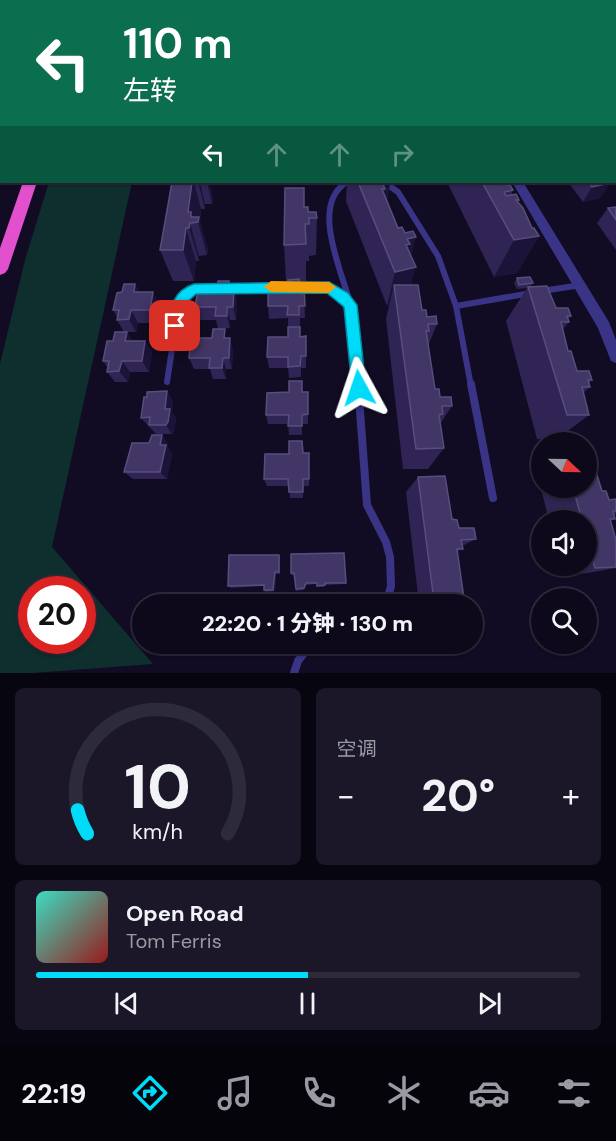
<!DOCTYPE html>
<html lang="zh">
<meta charset="utf-8">
<style>
:root{--surface:#0d091b;--page:#1b1728;--text:#f1f3f6;--muted:#9a9aa3;--line:#2d2a3a;--accent:#00dbfa}
body{margin:0;font-family:"DM Sans","Noto Sans SC",sans-serif;background:var(--page);color:var(--text);height:100vh;display:flex;flex-direction:column;font-size:22px;white-space:nowrap}
*{box-sizing:border-box;margin:0}
p{font-size:20px;color:var(--muted)}
.icon{flex:none;width:33px;height:33px;fill:none;stroke:currentColor;stroke-width:2;stroke-linecap:round;stroke-linejoin:round}
.map{position:relative;height:673px;overflow:hidden}
.details{display:flex;flex-direction:column;gap:15px;padding:15px;background:#07050f;flex:1}
.details>*{flex:none}
.top-card{position:absolute;left:0px;top:0px;width:616px;height:183px;box-shadow:0 2px 4px #0004,0 0 0 2px var(--line);background:#0b6e4f;color:#fff;overflow:hidden}
.needle{width:39px;rotate:112deg}
.fabs{position:absolute;left:531px;top:432px;display:grid;gap:12px}
.fabs a{display:grid;place-items:center;width:66px;height:66px;border-radius:50%;background:var(--surface);box-shadow:0 2px 4px #0004,0 0 0 2px var(--line);font-size:30px}
.speed{position:absolute;left:18px;top:576px;display:flex;gap:12px;font-size:30px;font-weight:700;text-align:center}
.speed>*{display:grid;place-content:center;width:78px;height:78px;border-radius:50%;background:var(--surface);box-shadow:0 2px 4px #0004,0 0 0 2px var(--line);line-height:1}
.speed .limit{border:9px solid #d22;background:#fff;color:#111}
.pin{position:absolute;display:grid;place-items:center;width:51px;height:51px;color:#fff;margin:-26px;border-radius:12px;box-shadow:0 3px 9px #0006}
.me{position:absolute;width:66px;margin:-33px;rotate:355deg;stroke-linejoin:round;filter:drop-shadow(0 0 4px #0008)}
.turn{display:flex;align-items:center;gap:21px;height:126px;padding:0 24px;font-size:27px}
.turn .icon{width:78px;height:78px;stroke-width:2.5}
.turn b{display:block;font-size:42px;line-height:51px}
.lanes{display:flex;align-items:center;height:57px;padding:0 24px;background:#0003;justify-content:center;gap:30px;direction:ltr}
.lanes .off{opacity:.35}
.big{font-size:45px;font-weight:800;line-height:1.1}
.details .card{flex:1;display:flex;flex-direction:column;justify-content:center;gap:9px;min-width:0;padding:0 21px;border-radius:9px;background:var(--page)}
.details .dial{align-items:center;gap:0}
.dial svg{height:156px;overflow:visible;fill:none;stroke:var(--line);stroke-width:7;stroke-linecap:round;text-anchor:middle}
.dial text{fill:var(--text);stroke:none}
.song{display:flex;align-items:center;gap:18px}
.cover{width:72px;height:72px;border-radius:9px;background:linear-gradient(135deg,hsl(170 70% 55%),hsl(0 70% 35%))}
.played{height:6px;border-radius:3px;background:linear-gradient(90deg,var(--accent) 50%,var(--line) 50%)}
.keys{display:flex;justify-content:space-around;direction:ltr}
.heat{display:flex;justify-content:space-between;align-items:center;font-size:33px;direction:ltr}
.details .tiles{flex:1;display:grid;gap:15px;grid-template-columns:1fr 1fr}
.card:last-child{grid-column:span 2}
.trip{position:absolute;left:132px;top:594px;width:351px;height:60px;border-radius:30px;background:var(--surface);box-shadow:0 2px 4px #0004,0 0 0 2px var(--line);font-weight:800;line-height:60px;text-align:center}
.tab-bar{display:flex;height:96px;justify-content:space-around;align-items:center;background:#05040b;color:var(--muted)}
.tab-bar .icon{width:42px;height:42px}
.tab-bar .active{color:var(--accent)}
.tab-bar b{font-size:27px;color:var(--text)}
.map>svg:first-child{display:block}
.green{fill:#0f2e2e;fill-rule:evenodd}
.lines{fill:none;stroke-linecap:round;stroke-linejoin:round}
.service-far1{stroke:#3a3486;stroke-width:6}
.service{stroke:#3a3486;stroke-width:8}
.minor{fill:#3a3486;fill-rule:evenodd}
.trunk{fill:#e250ce;fill-rule:evenodd}
.wall{fill:#2f2453}
.shaded-wall{fill:#1b1338}
.building{fill:#413665;stroke:#584e7e;stroke-width:1.5}
.route{fill:#00dbfa;stroke:#008ea2;stroke-width:1.5}
.slow{fill:#f59e0b}
</style>
<div class="map">
<svg width="616" height="673" viewBox="0 0 616 673">
<rect width="100%" height="100%" fill="#110c24"/>
<path class="green" d="M49 182H132L52 547 153 664 33 673H0V364L25 260ZM32 590H82V640H32Z"/>
<g class="lines">
<g class="service-far1">
<path d="M347 182C310 204 341 269 350 303"/>
<path d="M384 182 398 192 438 256 456 306 471 386"/>
<path d="M542 291 581 285"/>
<path d="M456 306 531 293"/>
<path d="M167 382 179 303 184 295 194 289 317 286 339 293 347 301 352 312 358 386"/>
</g>
<g class="service">
<path d="M358 384 367 505 386 542 390 557 391 586 386 604"/>
<path d="M471 384 493 498"/>
<path d="M294 673 298 661 311 644"/>
</g>
<g class="minor">
<path d="M558 0H567L557 2Z"/>
<path d="M512 182H523L609 322 616 340V363L611 361 598 328Z"/>
</g>
<g class="trunk">
<path d="M22 0H32L21 2Z"/>
<rect x="90" y="0" width="10" height="2"/>
<path d="M0 41H2L0 50Z"/>
<path d="M23 182H37L8 269 5 273 0 275V248Z"/>
</g>
</g>
<g class="wall">
<path d="M172 182H209L213 199 212 204H205V209H201L200 222 208 250 207 255 199 256V261H196L194 281H173L160 250Z"/>
<path d="M347 182H390V183L387 201 398 228 405 233 416 237 411 255V285L422 310 427 317 437 324 428 346 435 389 440 397 452 406 440 424 444 448 428 469H403L386 319 389 306H387L346 201Z"/>
<path d="M447 182H505L507 185 513 190 511 195 519 200 518 202 532 228 539 236 517 273 494 277Z"/>
<path d="M568 182H609L610 183 600 198 583 202Z"/>
<path d="M304 207 308 212 317 218 316 255 309 256V261H306V281H299V288H304L305 318H300V327H288V318L269 319 268 306 288 288V281H286L284 245Z"/>
<path d="M616 207V250L597 223 608 208Z"/>
<path d="M517 278 533 283 530 287 556 308 571 316 568 319 569 322 563 329 568 351 577 371 592 380 589 383 590 387 583 393 589 415 557 439H537L506 321 527 288 517 289 514 283Z"/>
<path d="M135 284 139 292 159 305 156 323H138L136 332H127L132 341H145L152 352 149 372H130L128 382H115L107 372 108 368 103 361 113 341 124 332 117 320V317L113 310 122 292Z"/>
<path d="M231 289H234L237 302 236 320H230V328L218 329 216 320H200L195 307Z"/>
<path d="M306 336V368H301V377L289 378 288 368H269L267 357 300 337Z"/>
<path d="M228 338 233 350 232 369H226V379H213L210 369H194L189 358Z"/>
<path d="M167 391 173 402 172 412 176 418 174 431 172 434H156L141 418 147 397Z"/>
<path d="M302 392 308 414V424H302V435H289L288 424H268L266 415Z"/>
<path d="M162 435 168 444V448L172 454 167 479H133L124 472 149 443Z"/>
<path d="M303 453H309V486H303V498H290L289 486H267L264 479Z"/>
<path d="M542 465V488H586L602 491 609 500 616 499V514L614 515 615 519 610 521 616 540V568L588 573 562 575 560 566H586V520H549L536 469Z"/>
<path d="M418 477 459 528 476 539 462 546 463 549 457 551 464 599 446 602 419 604 406 492Z"/>
<path d="M291 554 346 583 345 584 325 585 324 587H317L316 584 306 585 304 590 296 591 294 575H291Z"/>
<path d="M279 555 280 557V574H276L275 591 265 592 264 590V586L231 588 228 586Z"/>
</g>
<g class="shaded-wall">
<path d="M192 182H194L201 209 200 222 208 250 207 255 198 222 191 223 188 212Z"/>
<path d="M198 182H200L205 204V209Z"/>
<path d="M207 182H209L213 199 212 204Z"/>
<path d="M390 183 383 222 377 228 383 184Z"/>
<path d="M610 183 600 198 583 202 592 187Z"/>
<path d="M190 223 199 256V261L189 228Z"/>
<path d="M186 228 196 261 194 281 183 250Z"/>
<path d="M539 236 517 273 494 277 514 240Z"/>
<path d="M416 237 407 269 416 267 406 302 394 285 389 306H387L395 272 407 239Z"/>
<path d="M135 284 142 297 134 292Z"/>
<path d="M234 289 237 302 236 320 233 307Z"/>
<path d="M153 292 159 305 156 323 150 310Z"/>
<path d="M227 307 230 320V328L227 316Z"/>
<path d="M131 310 138 323 136 332 129 319Z"/>
<path d="M127 332 134 344 125 341Z"/>
<path d="M230 338 233 350 232 369 229 358Z"/>
<path d="M145 341 152 352 149 372 142 361Z"/>
<path d="M223 358 226 369V379L222 368Z"/>
<path d="M122 361 130 372 128 382 119 371Z"/>
<path d="M167 391 173 402 172 412 176 418 174 431 172 434 166 425 165 409Z"/>
<path d="M162 435 168 444V448L172 454 167 479 160 472Z"/>
<path d="M275 572 276 574 275 591 273 590Z"/>
</g>
<g class="building">
<path d="M603 0H616V5L615 6V2H601Z"/>
<path d="M172 182H192L188 212H191V217H199L198 222 190 223 189 228H186L183 250H160Z"/>
<path d="M358 182H390V183L383 184 385 189H382L398 228 402 227 405 233 413 231 416 237 407 239 410 244 406 245 416 267 395 272Z"/>
<path d="M482 182H505L507 185H510L513 190 504 192 506 196 516 194 519 200H516L523 208 532 228H534L539 236 514 240Z"/>
<path d="M589 182H609L610 183 592 187Z"/>
<path d="M285 188H304V207H308V212H316L317 218H309V224H305L306 244 284 245Z"/>
<path d="M616 207V220L608 208Z"/>
<path d="M530 277 533 283 519 285 517 278Z"/>
<path d="M299 279V288H304L305 306H299V315H287L288 306H268V288H288V280Z"/>
<path d="M218 281H229V289H234L233 307H227V316H215L216 307H195L198 290H217Z"/>
<path d="M124 284H135L134 292H153L150 310H131L129 319 117 320 119 310H113L117 293 122 292Z"/>
<path d="M394 285H418L422 310H426L427 317 436 316 437 324H428L429 331H426L435 389H439L440 397H451L452 406H442L443 414 439 415 444 448 416 449Z"/>
<path d="M547 286 556 308H568L571 316H567L569 322H561L568 351H571L577 371H589L592 380H588L590 387H582L589 415H567L528 287Z"/>
<path d="M288 327H300V337L306 336V356H301L300 366 288 367V357H267L268 337H288Z"/>
<path d="M213 329H225L224 338H230L229 358H223L222 368H209L210 358H189L191 338H212Z"/>
<path d="M115 332H127L125 341H145L142 361H122L119 371 107 372 109 361H103L107 341H113Z"/>
<path d="M289 381H302V392H308V414L302 415V426H288L289 415H266L267 393 289 392Z"/>
<path d="M167 391 165 409H170L168 422 166 425H149L150 417 141 418 144 397H147V392Z"/>
<path d="M152 435H162L160 445H166L160 472H124L132 443H149Z"/>
<path d="M289 441H302L303 453H309V479H303V492H289L288 479H264L265 454H289Z"/>
<path d="M586 450H589L602 491H606L609 500 616 499V511H613L615 519H610L616 540V567L595 568 586 538V520H582L573 488H586Z"/>
<path d="M445 476 452 519 457 520 459 528H474L476 539 461 540 463 549H457L464 599 434 601 418 477Z"/>
<path d="M344 553 346 583H325V585L317 586V583H306L304 588 296 589 294 573H291V554Z"/>
<path d="M229 555H279V572H275L273 590H264V585L228 586Z"/>
</g>
<path class="route" d="M329 282 348 293 357 305 366 388 364 393 359 395 354 393 352 388 344 307 327 293 196 294 185 304 180 330H170L168 326C171 306 173 291 194 284Z"/>
<path class="slow" d="M271 281 329 282 336 287 329 293 271 292 264 287Z"/>
</svg>
<div class="fabs">
<a><svg class="needle" viewBox="-14 -14 28 28"><path d="M0-13l5 13h-10z" fill="#e53935"/><path d="M0 13l5-13h-10z" fill="#9a9aa3"/></svg></a>
<a><svg class="icon" aria-label="sound" viewBox="0 0 24 24"><path d="M4 9h4l5-4v14l-5-4H4zM17 9q2 3 0 6"/></svg></a>
<a><svg class="icon" aria-label="search" viewBox="0 0 24 24"><circle cx="10" cy="10" r="6"/><path d="M15 15l6 6"/></svg></a>
</div>
<div class="speed"><div class="limit">20</div></div>
<div class="pin" style="left:175px;top:326px;background:#d93025"><svg class="icon" aria-label="arrive" viewBox="0 0 24 24"><path d="M6 21V4h12l-3 4 3 4H6"/></svg></div>
<svg class="me" style="left:359px;top:388px" viewBox="-20 -20 40 40"><path d="M0-17L14 15 0 8-14 15z" fill="#00dbfa" stroke="#fff" stroke-width="4"/></svg>
<div class="trip">22:20 · 1 分钟 · 130 m</div>
<div class="top-card">
<div class="turn"><svg class="icon" aria-label="left" viewBox="0 0 24 24"><path d="M17 20v-9H6M10 6l-5 5 5 5"/></svg><div><b>110 m</b>左转</div></div>
<div class="lanes"><svg class="icon" aria-label="left" viewBox="0 0 24 24"><path d="M17 20v-9H6M10 6l-5 5 5 5"/></svg><svg class="icon off" aria-label="ahead" viewBox="0 0 24 24"><path d="M12 20V5M6 11l6-6 6 6"/></svg><svg class="icon off" aria-label="ahead" viewBox="0 0 24 24"><path d="M12 20V5M6 11l6-6 6 6"/></svg><svg class="icon off" aria-label="right" viewBox="0 0 24 24"><path d="M7 20v-9h11M14 6l5 5-5 5"/></svg></div>
</div>
</div>
<section class="details">
<div class="tiles">
<div class="card dial"><svg viewBox="0 0 100 80">
<path d="M14 69A42 42 0 1 1 86 69"/>
<path d="M14 69A42 42 0 0 1 9 57" stroke="#00dbfa"/>
<text x="50" y="56" font-size="32" font-weight="700">10</text>
<text x="50" y="72" font-size="11">km/h</text>
</svg></div>
<div class="card"><p>空调</p>
<div class="heat"><a>−</a><b class="big">20°</b><a>+</a></div>
</div>
<div class="card">
<div class="song"><i class="cover"></i><div><b>Open Road</b><p>Tom Ferris</p></div></div>
<div class="played"></div>
<div class="keys"><svg class="icon" aria-label="previous" viewBox="0 0 24 24"><path d="M18 5L8 12l10 7zM5 5v14"/></svg><svg class="icon" aria-label="pause" viewBox="0 0 24 24"><path d="M8 5v14M16 5v14"/></svg><svg class="icon" aria-label="next" viewBox="0 0 24 24"><path d="M6 5l10 7-10 7zM19 5v14"/></svg></div>
</div>
</div>
</section>
<nav class="tab-bar">
<b>22:19</b>
<svg class="icon active" aria-label="directions" viewBox="0 0 24 24"><path d="M12 3l9 9-9 9-9-9zM9 14v-3h6M13 9l2 2-2 2"/></svg>
<svg class="icon" aria-label="music" viewBox="0 0 24 24"><path d="M9 18V5l10-2v13"/><circle cx="6" cy="18" r="3"/><circle cx="16" cy="16" r="3"/></svg>
<svg class="icon" aria-label="phone" viewBox="0 0 24 24"><path d="M5 4h4l2 5-3 2q2 4 5 5l2-3 5 2v4C11 20 4 13 5 4z"/></svg>
<svg class="icon" aria-label="climate" viewBox="0 0 24 24"><path d="M12 3v18M4 7l16 10M4 17L20 7"/></svg>
<svg class="icon" aria-label="car" viewBox="0 0 24 24"><path d="M5 17H2v-5l4-1 3-4h7l3 4 3 1v5h-3M9 17h6M6 11h13"/><circle cx="7" cy="17" r="2"/><circle cx="17" cy="17" r="2"/></svg>
<svg class="icon" aria-label="filters" viewBox="0 0 24 24"><path d="M4 7h16M4 17h16"/><circle cx="9" cy="7" r="2"/><circle cx="15" cy="17" r="2"/></svg>
</nav>
